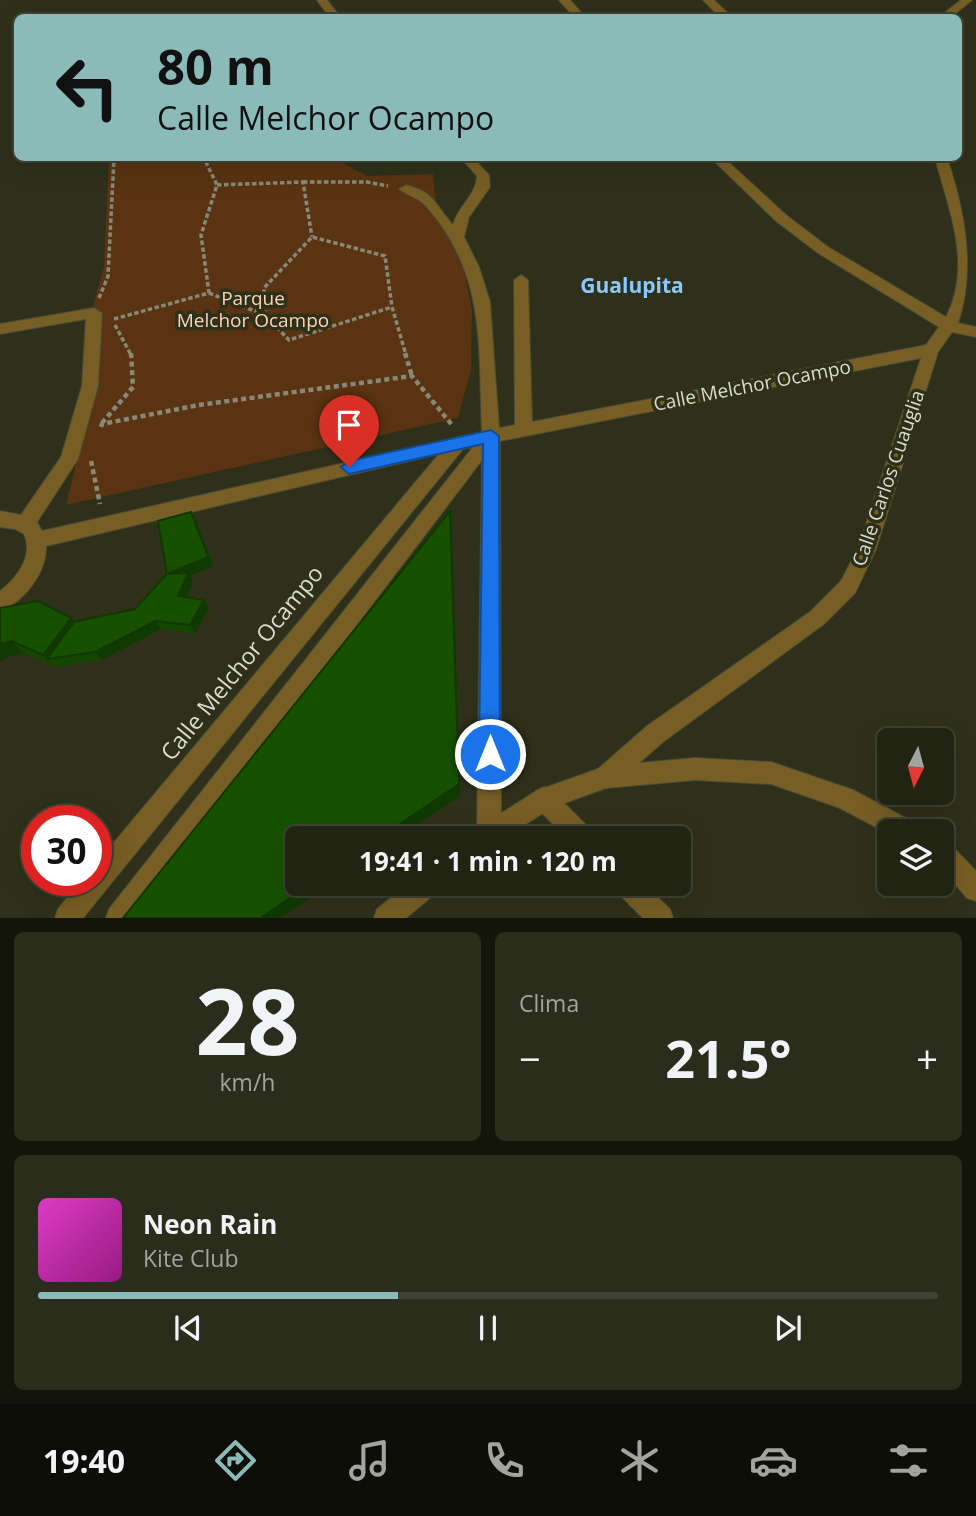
<!DOCTYPE html>
<html lang="es">
<meta charset="utf-8">
<style>
:root{--surface:#222413;--page:#2a2c1c;--text:#f1f3f6;--muted:#a2a4a0;--line:#3f4133;--accent:#8bbbb9}
body{margin:0;font-family:"Open Sans",sans-serif;background:var(--page);color:var(--text);height:100vh;display:flex;flex-direction:column;font-size:26px;white-space:nowrap}
*{box-sizing:border-box;margin:0}
p{font-size:23px;color:var(--muted)}
.icon{flex:none;width:38px;height:38px;fill:none;stroke:currentColor;stroke-width:2;stroke-linecap:round;stroke-linejoin:round}
.map{position:relative;height:918px;overflow:hidden}
.drawer{display:flex;flex-direction:column;gap:14px;padding:14px;background:#13140a;flex:1}
.drawer>*{flex:none}
.banner{position:absolute;left:14px;top:14px;width:948px;height:147px;border-radius:10px;box-shadow:0 7px 28px #0002,0 0 0 2px var(--line);background:#8bbbb9;color:#111;overflow:hidden}
.needle{width:46px;rotate:186deg}
.fabs{position:absolute;left:877px;top:728px;display:grid;gap:14px}
.fabs a{display:grid;place-items:center;width:77px;height:77px;border-radius:10px;background:var(--surface);box-shadow:0 7px 28px #0002,0 0 0 2px var(--line);font-size:35px}
.speed{position:absolute;left:21px;top:805px;display:flex;gap:14px;font-size:35px;font-weight:700;text-align:center}
.speed>*{display:grid;place-content:center;width:91px;height:91px;border-radius:50%;background:var(--surface);box-shadow:0 7px 28px #0002,0 0 0 2px var(--line);line-height:1}
.speed .limit{border:10px solid #d22;background:#fff;color:#111}
.pin{position:absolute;display:grid;place-items:center;width:60px;height:60px;color:#fff;margin:-72px -30px;border-radius:50% 50% 50% 0;rotate:-45deg;box-shadow:0 0 7px #0007}
.pin .icon{rotate:45deg}
.me{position:absolute;width:77px;margin:-38px;rotate:0deg;stroke-linejoin:round;filter:drop-shadow(0 0 5px #0008)}
.turn{display:flex;align-items:center;gap:24px;height:147px;padding:0 28px;font-size:32px}
.turn .icon{width:91px;height:91px;stroke-width:2.5}
.turn b{display:block;font-size:49px;line-height:60px}
.big{font-size:52px;font-weight:700;line-height:1.1}
.drawer .tile{flex:1;display:flex;flex-direction:column;justify-content:center;gap:10px;min-width:0;padding:0 24px;border-radius:10px;background:var(--page)}
.drawer .dial{align-items:center;gap:0}
.dial b{font-size:91px;line-height:1}
.song{display:flex;align-items:center;gap:21px}
.cover{width:84px;height:84px;border-radius:10px;background:linear-gradient(135deg,hsl(310 70% 55%),hsl(310 70% 35%))}
.played{height:7px;border-radius:4px;background:linear-gradient(90deg,var(--accent) 40%,var(--line) 40%)}
.keys{display:flex;justify-content:space-around;direction:ltr}
.heat{display:flex;justify-content:space-between;align-items:center;font-size:38px;direction:ltr}
.drawer .tiles{flex:1;display:grid;gap:14px;grid-template-columns:1fr 1fr}
.tile:last-child{grid-column:span 2}
.trip{position:absolute;left:285px;top:826px;width:406px;height:70px;border-radius:10px;background:var(--surface);box-shadow:0 7px 28px #0002,0 0 0 2px var(--line);font-weight:700;line-height:70px;text-align:center}
.tabs{display:flex;height:112px;justify-content:space-around;align-items:center;background:#0e0e08;color:var(--muted)}
.tabs .icon{width:49px;height:49px}
.tabs .current{color:var(--accent)}
.tabs b{font-size:32px;color:var(--text)}
.map>svg:first-child{display:block}
.green{fill:#593312}
.lines{fill:none;stroke-linecap:round;stroke-linejoin:round}
.minor-casing{stroke:#4a4c36;stroke-width:2}
.tertiary-casing{stroke:#4a4c36;stroke-width:2}
.path-far1{stroke:#878976;stroke-width:3.5;stroke-dasharray:4.5 2.5;stroke-linecap:butt}
.path{stroke:#878976;stroke-width:4.5;stroke-dasharray:5 3.5;stroke-linecap:butt}
.minor{fill:#775e24;fill-rule:evenodd}
.tertiary{fill:#775e24;fill-rule:evenodd}
.wall{fill:#144600}
.shaded-wall{fill:#103900}
.building{fill:#175100;stroke:#103900;stroke-width:2}
.route{fill:#1a73e8;stroke:#114b97;stroke-width:2}
.labels{text-anchor:middle;stroke-width:7;stroke-linejoin:round;paint-order:stroke}
.park-label{font-size:19px;fill:#fdd4b6;stroke:#2e3019}
.street-label{font-size:19px;fill:#dadcce;stroke:#2e3019}
.neighbourhood-label{font-size:21px;font-weight:bold;fill:#8bc8ff;stroke:#2e3019}
.near-street-label{font-size:23px;fill:#dadcce;stroke:#2e3019}
</style>
<div class="map">
<svg width="976" height="918" viewBox="0 0 976 918">
<rect width="100%" height="100%" fill="#2e3019"/>
<path class="green" d="M109 158H333L367 176 433 174 437 217 462 259 472 311 471 370 458 418 66 505 94 392 102 331 92 309 104 267Z"/>
<g class="lines">
<defs>
<g id="minor">
<path d="M317 0H327L341 18H330Z"/>
<path d="M559 0H570L586 18H575Z"/>
<path d="M703 0H714L733 18H721Z"/>
<path d="M961 0H972L950 18H938Z"/>
<path d="M461 158H473L489 175 490 187 469 217 464 237 479 267 490 302 499 428 515 425 514 280 521 275 528 280 532 422 926 345 939 327 818 253 776 221 711 158H724L786 215 828 247 946 317C973 266 949 210 935 158H947C965 211 976 270 958 323L976 327V337L952 332 938 352 876 549 855 593 824 624 663 742 614 785 606 788 598 785 595 777 598 769 647 726 810 612 841 581 858 548 921 358 500 441 501 833 499 838H479L477 833 482 460 134 918H106L109 909 473 447 463 449 83 918H55L58 909 82 880H96V864L439 454 46 546C47 572 24 602 0 611V591C17 578 34 556 24 534L15 529 0 527V511L21 515 61 457 82 386 86 319 0 334V324L94 308 102 313 98 386 78 459 37 522 42 531 482 432C478 346 487 275 426 206 418 197 407 196 399 189L406 185C435 192 435 205 453 225 458 206 476 196 477 176Z"/>
<path d="M544 787 552 791 591 830 595 838H567L536 807 532 799 536 791Z"/>
<path d="M615 884H644L670 909 673 918H643L618 893Z"/>
</g>
<g id="tertiary">
<path d="M695 758 771 762 853 790 915 823 919 831H889V834L840 808 771 784 695 780 606 788 551 808 504 838H471L475 830 536 791 606 766Z"/>
<path d="M942 840 950 844 976 871V901L967 898 942 869Z"/>
<path d="M408 884H439L436 893 406 918H374L377 909Z"/>
</g>
</defs>
<use href="#minor" class="minor-casing"/>
<use href="#tertiary" class="tertiary-casing"/>
<g class="path-far1">
<path d="M303 182H367L388 186"/>
<path d="M217 185 303 182 312 237"/>
<path d="M209 293 265 315 289 340 392 307"/>
<path d="M99 298 108 276 114 158"/>
<path d="M265 315 264 288 312 237 385 256 392 307 406 355"/>
<path d="M114 319 209 293 201 235 217 185 204 158"/>
<path d="M115 325 131 355"/>
</g>
<g class="path">
<path d="M405 353 412 376"/>
<path d="M102 423 133 387 131 353"/>
<path d="M101 427 102 424 199 405 412 376 452 425"/>
<path d="M91 461 100 504"/>
</g>
<use href="#minor" class="minor"/>
<use href="#tertiary" class="tertiary"/>
</g>
<path class="wall" d="M196 521 213 566 190 576 193 582 187 597 204 600 209 608 195 634 161 629 102 660 55 667 24 653 9 656 0 661V608L74 622 135 609 167 574Z"/>
<g class="shaded-wall">
<path d="M450 511 460 796 398 838H379Z"/>
<path d="M191 512 196 521 213 566 190 576 193 582 184 605 167 574Z"/>
<path d="M204 600 209 608 195 634 190 625Z"/>
<path d="M71 618 81 630 47 659 55 667 43 655Z"/>
<path d="M155 621 161 629 102 660 95 652Z"/>
<path d="M12 641 24 653 9 656 0 661V644Z"/>
<path d="M311 884H330L280 918H260Z"/>
</g>
<g class="building">
<path d="M450 511 459 784 379 838H298V884H311L260 918H123Z"/>
<path d="M191 512 208 557 167 574 188 573 178 596 204 600 190 625 155 621 95 652 47 659 74 622 135 609 167 574 158 521Z"/>
<path d="M38 601 71 618 43 655 12 641 0 644V608Z"/>
</g>
<path class="route" d="M491 430 499 436 500 754 497 761 490 764 482 761 479 754 483 444 349 474 341 467 349 461Z"/>
<g class="labels">
<g class="park-label">
<text x="253" y="305">Parque<tspan x="253" dy="22">Melchor Ocampo</tspan></text>
</g>
<g class="street-label">
<text transform="translate(752 385) rotate(-11)" y="7">Calle Melchor Ocampo</text>
<text transform="translate(888 478) rotate(-71)" y="7">Calle Carlos Cuauglia</text>
</g>
<g class="neighbourhood-label">
<text x="632" y="293">Gualupita</text>
</g>
<g class="near-street-label">
<text transform="translate(242 663) rotate(-51)" y="8">Calle Melchor Ocampo</text>
</g>
</g>
</svg>
<div class="fabs">
<a><svg class="needle" viewBox="-14 -14 28 28"><path d="M0-13l5 13h-10z" fill="#e53935"/><path d="M0 13l5-13h-10z" fill="#a2a4a0"/></svg></a>
<a><svg class="icon" aria-label="layers" viewBox="0 0 24 24"><path d="M12 4l9 5-9 5-9-5zM3 14l9 5 9-5"/></svg></a>
</div>
<div class="speed"><div class="limit">30</div></div>
<div class="pin" style="left:349px;top:467px;background:#d93025"><svg class="icon" aria-label="arrive" viewBox="0 0 24 24"><path d="M6 21V4h12l-3 4 3 4H6"/></svg></div>
<svg class="me" style="left:490px;top:754px" viewBox="-20 -20 40 40"><circle r="17" fill="#1a73e8" stroke="#fff" stroke-width="3"/><path d="M0-11L8 9 0 5-8 9z" fill="#fff"/></svg>
<div class="trip">19:41 · 1 min · 120 m</div>
<div class="banner">
<div class="turn"><svg class="icon" aria-label="left" viewBox="0 0 24 24"><path d="M17 20v-9H6M10 6l-5 5 5 5"/></svg><div><b>80 m</b>Calle Melchor Ocampo</div></div>
</div>
</div>
<section class="drawer">
<div class="tiles">
<div class="tile dial"><b>28</b><p>km/h</p></div>
<div class="tile"><p>Clima</p>
<div class="heat"><a>−</a><b class="big">21.5°</b><a>+</a></div>
</div>
<div class="tile">
<div class="song"><i class="cover"></i><div><b>Neon Rain</b><p>Kite Club</p></div></div>
<div class="played"></div>
<div class="keys"><svg class="icon" aria-label="previous" viewBox="0 0 24 24"><path d="M18 5L8 12l10 7zM5 5v14"/></svg><svg class="icon" aria-label="pause" viewBox="0 0 24 24"><path d="M8 5v14M16 5v14"/></svg><svg class="icon" aria-label="next" viewBox="0 0 24 24"><path d="M6 5l10 7-10 7zM19 5v14"/></svg></div>
</div>
</div>
</section>
<nav class="tabs">
<b>19:40</b>
<svg class="icon current" aria-label="directions" viewBox="0 0 24 24"><path d="M12 3l9 9-9 9-9-9zM9 14v-3h6M13 9l2 2-2 2"/></svg>
<svg class="icon" aria-label="music" viewBox="0 0 24 24"><path d="M9 18V5l10-2v13"/><circle cx="6" cy="18" r="3"/><circle cx="16" cy="16" r="3"/></svg>
<svg class="icon" aria-label="phone" viewBox="0 0 24 24"><path d="M5 4h4l2 5-3 2q2 4 5 5l2-3 5 2v4C11 20 4 13 5 4z"/></svg>
<svg class="icon" aria-label="climate" viewBox="0 0 24 24"><path d="M12 3v18M4 7l16 10M4 17L20 7"/></svg>
<svg class="icon" aria-label="car" viewBox="0 0 24 24"><path d="M5 17H2v-5l4-1 3-4h7l3 4 3 1v5h-3M9 17h6M6 11h13"/><circle cx="7" cy="17" r="2"/><circle cx="17" cy="17" r="2"/></svg>
<svg class="icon" aria-label="filters" viewBox="0 0 24 24"><path d="M4 7h16M4 17h16"/><circle cx="9" cy="7" r="2"/><circle cx="15" cy="17" r="2"/></svg>
</nav>
